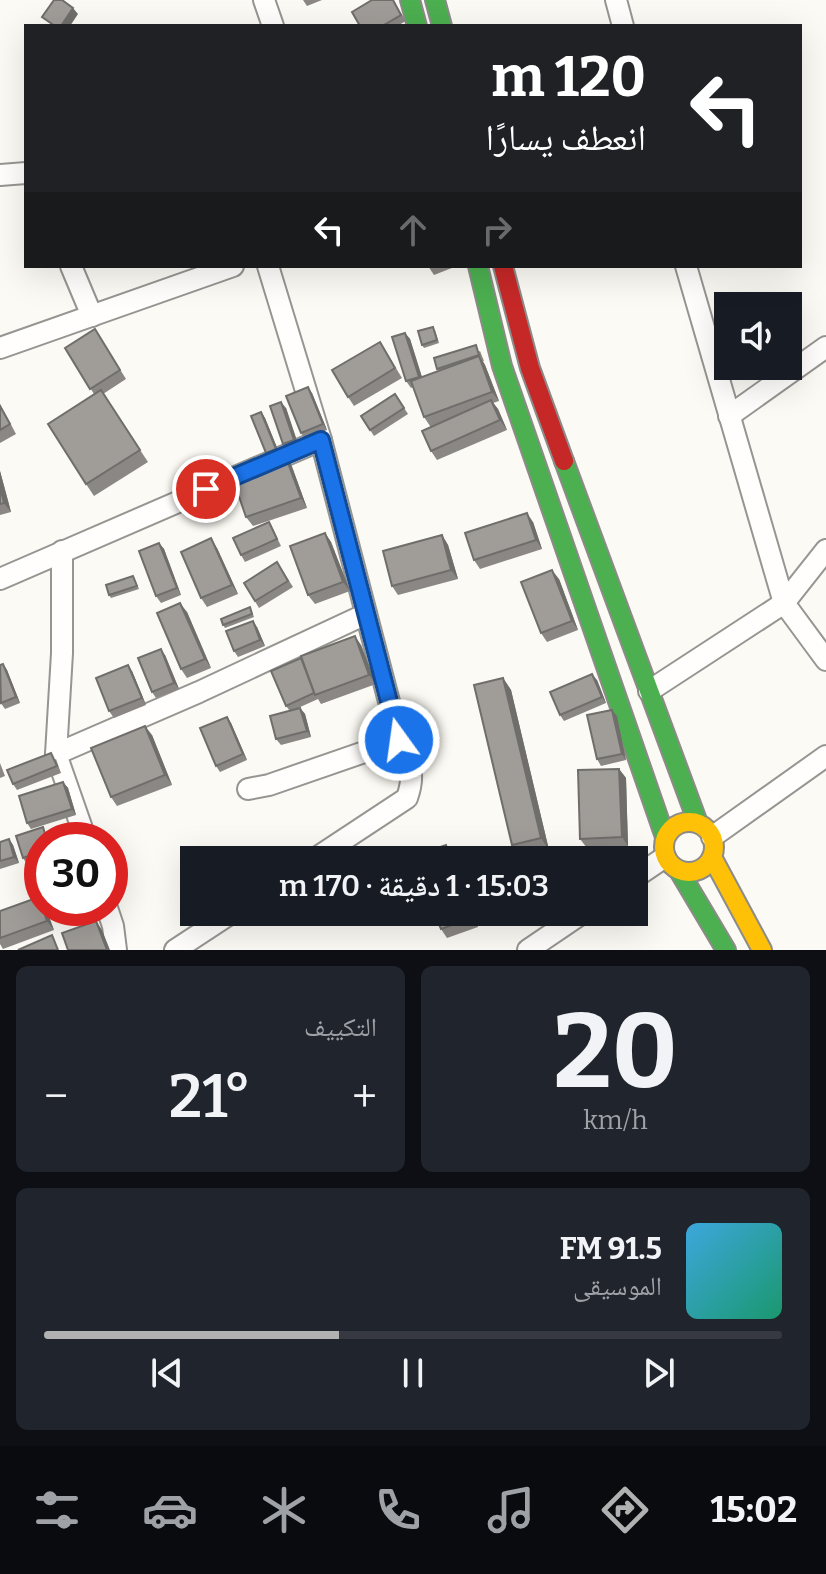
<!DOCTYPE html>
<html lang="ar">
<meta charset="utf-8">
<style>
:root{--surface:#171b24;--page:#20242c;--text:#f1f3f6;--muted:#9ea1a6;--line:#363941;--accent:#b1b1b2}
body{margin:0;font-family:Bitter,"Noto Naskh Arabic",serif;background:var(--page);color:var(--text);direction:rtl;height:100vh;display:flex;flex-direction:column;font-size:30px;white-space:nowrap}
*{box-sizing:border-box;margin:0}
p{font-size:26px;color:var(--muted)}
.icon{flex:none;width:44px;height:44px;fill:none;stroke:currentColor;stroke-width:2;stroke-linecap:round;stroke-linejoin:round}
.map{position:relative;height:950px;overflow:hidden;direction:ltr}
.panel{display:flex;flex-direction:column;gap:16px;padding:16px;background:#0d0f14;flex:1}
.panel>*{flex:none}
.banner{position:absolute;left:24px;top:24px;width:778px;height:244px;border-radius:0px;box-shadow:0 8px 32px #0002;direction:rtl;background:#202124;color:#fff;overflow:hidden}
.controls{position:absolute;left:714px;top:292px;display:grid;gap:16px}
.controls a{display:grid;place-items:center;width:88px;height:88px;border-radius:0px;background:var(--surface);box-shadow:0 8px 32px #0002;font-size:40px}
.speed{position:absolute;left:24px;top:822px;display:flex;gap:16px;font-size:40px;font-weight:700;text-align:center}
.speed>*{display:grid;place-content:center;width:104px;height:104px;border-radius:50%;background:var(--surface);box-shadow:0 8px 32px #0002;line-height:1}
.speed .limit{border:12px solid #d22;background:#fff;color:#111}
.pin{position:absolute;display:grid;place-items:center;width:68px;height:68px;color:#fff;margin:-34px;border:4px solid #fff;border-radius:50%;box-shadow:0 2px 8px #0007}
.me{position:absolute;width:88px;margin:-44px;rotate:346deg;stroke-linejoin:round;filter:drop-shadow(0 0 6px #0008)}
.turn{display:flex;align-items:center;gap:28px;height:168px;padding:0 24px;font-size:36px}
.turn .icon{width:104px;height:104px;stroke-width:2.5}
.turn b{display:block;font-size:56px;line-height:68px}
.lanes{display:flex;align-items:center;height:76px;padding:0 24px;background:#0003;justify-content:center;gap:40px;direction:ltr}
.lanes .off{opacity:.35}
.big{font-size:60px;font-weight:600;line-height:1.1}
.panel .widget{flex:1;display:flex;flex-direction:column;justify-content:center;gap:12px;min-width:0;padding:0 28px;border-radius:12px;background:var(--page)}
.panel .dial{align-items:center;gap:0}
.dial b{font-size:104px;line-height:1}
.song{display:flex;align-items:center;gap:24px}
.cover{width:96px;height:96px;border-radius:12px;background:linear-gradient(135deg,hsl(200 70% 55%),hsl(160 70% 35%))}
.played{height:8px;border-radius:4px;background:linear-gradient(90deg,var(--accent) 40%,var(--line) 40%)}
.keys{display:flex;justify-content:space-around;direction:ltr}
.heat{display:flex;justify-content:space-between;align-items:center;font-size:44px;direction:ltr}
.panel .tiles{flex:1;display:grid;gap:16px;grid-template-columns:1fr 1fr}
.widget:last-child{grid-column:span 2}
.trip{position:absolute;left:180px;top:846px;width:468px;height:80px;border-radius:0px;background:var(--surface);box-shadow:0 8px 32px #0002;font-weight:600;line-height:80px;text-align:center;direction:rtl}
.dock{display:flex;height:128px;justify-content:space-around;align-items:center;background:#090b0e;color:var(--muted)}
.dock .icon{width:56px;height:56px}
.dock .current{color:var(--accent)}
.dock b{font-size:36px;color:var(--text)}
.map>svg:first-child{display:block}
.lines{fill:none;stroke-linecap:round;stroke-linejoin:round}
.street-casing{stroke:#969592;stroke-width:24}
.fast-casing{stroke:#8c8b89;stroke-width:22}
.slow-casing{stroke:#8c8b89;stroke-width:22}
.jam-casing{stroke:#8c8b89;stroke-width:22}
.street{stroke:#fffefd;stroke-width:20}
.fast{stroke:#4caf50;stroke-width:18}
.slow{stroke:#ffc107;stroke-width:18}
.jam{stroke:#c62828;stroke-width:18}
.wall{fill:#8a8784}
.shaded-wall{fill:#706e6b}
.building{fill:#a09d99;stroke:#706e6b;stroke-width:2}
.route-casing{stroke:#114b97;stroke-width:20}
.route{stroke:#1a73e8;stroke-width:14}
</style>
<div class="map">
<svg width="826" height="950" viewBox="0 0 826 950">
<rect width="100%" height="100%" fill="#fcfaf4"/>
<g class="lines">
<defs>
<g id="street">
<path d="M264 0 273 26"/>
<path d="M616 0 623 26"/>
<path d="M0 175 26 173"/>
<path d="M71 266 92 316"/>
<path d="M686 266 784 603 826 660"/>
<path d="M0 348 233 266"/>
<path d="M729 416 826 347"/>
<path d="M62 551V653L56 754 86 840"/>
<path d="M0 579 321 440"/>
<path d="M649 691 784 603 826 550"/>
<path d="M56 754 199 692 366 614"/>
<path d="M248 789 269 785 399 740 321 440 268 266"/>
<path d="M712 837 826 756"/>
<path d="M313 860 407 798C416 773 409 764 399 740"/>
<path d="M634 878 665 857"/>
<path d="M107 908 113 926 116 950"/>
<path d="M175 950 233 912"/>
<path d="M528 950 584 912"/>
</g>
<g id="fast">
<path d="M410 0 417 26"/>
<path d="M435 0 442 26"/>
<path d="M478 266 502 366 665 837"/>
<path d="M564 461 698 823"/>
<path d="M679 871 726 950"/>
</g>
<g id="slow">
<circle cx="689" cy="847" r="25"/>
<path d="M712 857 762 950"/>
</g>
<path id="jam" d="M503 266 530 368 564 461"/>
</defs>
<use href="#street" class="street-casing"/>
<use href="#fast" class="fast-casing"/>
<use href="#slow" class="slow-casing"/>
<use href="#jam" class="jam-casing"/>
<use href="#street" class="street"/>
<use href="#fast" class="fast"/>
<use href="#slow" class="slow"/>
<use href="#jam" class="jam"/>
</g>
<g class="wall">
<path d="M303 0H322L307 6Z"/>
<path d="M372 0H393L406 21 397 26H360Z"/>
<path d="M428 266H457L434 275Z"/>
<path d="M95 329 126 379 103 394 148 462 94 496 86 484 94 394 65 348Z"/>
<path d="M435 330 439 343 424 348 422 345Z"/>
<path d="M405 333 410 339 422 377 438 371 437 369 480 351 484 361H483L485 365 499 401 493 403 498 409 507 430 437 460 431 451 430 426 424 417 413 387 411 388 406 381Z"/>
<path d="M380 342 402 378 354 406 348 397Z"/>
<path d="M312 393 327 430 305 439 301 433Z"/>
<path d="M395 394 408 414 374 436 361 416Z"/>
<path d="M0 404 16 434 0 443Z"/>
<path d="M286 408 299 447 287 450 283 444Z"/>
<path d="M261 412 265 418 280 455 270 459 266 453Z"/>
<path d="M285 455 291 464 307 508 253 526 246 517Z"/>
<path d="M0 471 11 512 0 515Z"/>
<path d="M533 522 542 549 480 569 474 560Z"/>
<path d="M273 529 281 546 245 562 241 555Z"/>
<path d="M325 533 331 542 350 591 315 604 308 595Z"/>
<path d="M442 535 448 545 458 579 398 595 392 586Z"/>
<path d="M159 543 164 549 181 595 161 603 156 596Z"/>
<path d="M217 548 238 594 207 607 201 598Z"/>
<path d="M277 562 293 587 259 608 244 583Z"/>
<path d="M133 576 139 589 111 598 109 595Z"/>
<path d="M559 579 578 630 547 642 541 633Z"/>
<path d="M250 607 254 617 225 628 223 625Z"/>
<path d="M187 612 211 668 187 678 181 669Z"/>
<path d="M257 627 265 646 238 657 234 651Z"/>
<path d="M361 645 376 684 321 704 318 699 298 708H300L305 714 311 737 281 745 276 739 290 711 286 706Z"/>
<path d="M165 655 179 689 156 698 152 692Z"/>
<path d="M3 664 7 670 20 703 5 709 0 702Z"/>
<path d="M132 671 146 705 114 718 109 711Z"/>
<path d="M503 678 511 690 549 850 520 857 512 845Z"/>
<path d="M597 680 606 703 564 721 560 715Z"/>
<path d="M612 710 617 716 626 760 601 766 597 759Z"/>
<path d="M227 717 231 723 247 760 220 772 216 766Z"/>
<path d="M152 735 172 785 117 806 111 797Z"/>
<path d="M56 759 61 773 17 790 13 784Z"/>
<path d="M0 763 5 776 0 778Z"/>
<path d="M619 769 626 778 628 846 587 848 580 839Z"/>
<path d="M63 782 68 788 76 815 31 829 27 823Z"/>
<path d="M47 834 50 840H42V859L27 864 23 858Z"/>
<path d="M9 839 13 845 19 863 0 869V842Z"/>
<path d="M39 897 54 930 3 949 0 944V911Z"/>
<path d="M473 912 478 927 447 938 441 929Z"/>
</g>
<g class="shaded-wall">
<path d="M73 8 78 14 70 26H61Z"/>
<path d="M405 333 410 339 424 384 419 377Z"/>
<path d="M479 356 485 365 499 401 492 392Z"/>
<path d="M308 387 312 393 327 430 323 424Z"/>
<path d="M491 400 498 409 507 430 500 420Z"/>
<path d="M281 402 286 408 299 447 294 440Z"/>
<path d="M261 412 265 418 280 455 276 449Z"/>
<path d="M285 455 291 464 307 508 301 498Z"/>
<path d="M0 471 11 512 4 503 0 487Z"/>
<path d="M527 513 533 522 542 549 536 540Z"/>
<path d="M325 533 331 542 350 591 343 582Z"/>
<path d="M442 535 448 545 458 579 451 570Z"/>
<path d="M211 538 217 548 238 594 232 585Z"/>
<path d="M159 543 164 549 181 595 177 588Z"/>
<path d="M552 570 559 579 578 630 572 621Z"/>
<path d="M180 603 187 612 211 668 205 659Z"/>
<path d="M253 621 257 627 265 646 260 640Z"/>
<path d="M355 636 361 645 376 684 369 675Z"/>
<path d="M161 649 165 655 179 689 174 683Z"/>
<path d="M3 664 7 670 20 703 16 697Z"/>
<path d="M128 665 132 671 146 705 142 698Z"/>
<path d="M592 674 597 680 606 703 602 697Z"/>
<path d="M503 678 511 690 549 850 541 838Z"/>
<path d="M300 708 305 714 311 737 307 731Z"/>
<path d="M612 710 617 716 626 760 622 754Z"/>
<path d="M227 717 231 723 247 760 243 754Z"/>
<path d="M145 726 152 735 172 785 165 775Z"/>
<path d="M619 769 626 778 628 846 622 837Z"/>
<path d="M63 782 68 788 76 815 72 809Z"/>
<path d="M9 839 13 845 19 863 14 857Z"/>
<path d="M446 845 452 854 454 860H451Z"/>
<path d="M43 908H46L54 930 47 921Z"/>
<path d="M470 912H473L478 927 472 918Z"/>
<path d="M96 921 102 930 110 950H107Z"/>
</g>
<g class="building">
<path d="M54 0H62L73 8 61 26H55L42 17Z"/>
<path d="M372 0H393L401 15 382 26H360L352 12Z"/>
<path d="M433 327 437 340 422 345 418 331Z"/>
<path d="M95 329 120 370 90 389 65 348Z"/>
<path d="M405 333 419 377 406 381 392 337Z"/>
<path d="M380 342 395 368 348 397 332 370Z"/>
<path d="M476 345 479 355 437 369 434 358Z"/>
<path d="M479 356 492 392 424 417 411 381Z"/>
<path d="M308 387 323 424 301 433 286 396Z"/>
<path d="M101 390 140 450 86 484 48 424Z"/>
<path d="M395 394 404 408 370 430 361 416Z"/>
<path d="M491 400 500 420 431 451 422 431Z"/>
<path d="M281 402 294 440 283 444 270 406Z"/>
<path d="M0 406 10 424 0 430Z"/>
<path d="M261 412 276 449 266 453 251 416Z"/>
<path d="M285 455 301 498 246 517 231 473Z"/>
<path d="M0 487 4 503 0 504Z"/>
<path d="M527 513 536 540 474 560 465 533Z"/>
<path d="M269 522 277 539 241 555 233 538Z"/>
<path d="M325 533 343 582 308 595 290 546Z"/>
<path d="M442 535 451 570 392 586 383 551Z"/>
<path d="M211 538 232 585 201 598 181 552Z"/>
<path d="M159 543 177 588 156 596 139 551Z"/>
<path d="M277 562 288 581 255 601 244 583Z"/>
<path d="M552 570 572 621 541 633 521 582Z"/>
<path d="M133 576 137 586 109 595 106 585Z"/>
<path d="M180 603 205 659 181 669 157 613Z"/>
<path d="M250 607 252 614 223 625 221 619Z"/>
<path d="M253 621 260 640 234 651 226 631Z"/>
<path d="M355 636 369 675 315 695 301 656Z"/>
<path d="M161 649 174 683 152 692 138 658Z"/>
<path d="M301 658 314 693 286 706 271 671Z"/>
<path d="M3 664 16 697 1 703 0 665Z"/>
<path d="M128 665 142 698 109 711 96 678Z"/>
<path d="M592 674 602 697 560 715 550 692Z"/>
<path d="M503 678 541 838 512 845 474 685Z"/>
<path d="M300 708 307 731 276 739 270 716Z"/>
<path d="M612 710 622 754 597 759 587 715Z"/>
<path d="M227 717 243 754 216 766 200 728Z"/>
<path d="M145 726 165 775 111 797 91 748Z"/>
<path d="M51 753 57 766 13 784 7 770Z"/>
<path d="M619 769 622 837 580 839 578 770Z"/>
<path d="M63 782 72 809 27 823 19 796Z"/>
<path d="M43 827 47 840H42V851L23 858 16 836Z"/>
<path d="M9 839 14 857 0 861V842Z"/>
<path d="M446 845 451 860H416L414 856Z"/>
<path d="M39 897 47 921 0 938V911Z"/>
<path d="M434 912H470L472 918 441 929Z"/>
<path d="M96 921 107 950H68L62 933Z"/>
<path d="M52 935 58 950H18Z"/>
</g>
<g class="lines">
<defs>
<path id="route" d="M206 489 321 440 399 740"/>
</defs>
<use href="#route" class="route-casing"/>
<use href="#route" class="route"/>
</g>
</svg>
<div class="controls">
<a><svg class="icon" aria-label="sound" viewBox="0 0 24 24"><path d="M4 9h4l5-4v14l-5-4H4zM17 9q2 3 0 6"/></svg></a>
</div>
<div class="speed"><div class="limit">30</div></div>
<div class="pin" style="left:206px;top:489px;background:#d93025"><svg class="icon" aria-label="arrive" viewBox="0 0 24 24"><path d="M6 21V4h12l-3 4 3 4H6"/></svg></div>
<svg class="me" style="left:399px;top:740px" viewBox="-20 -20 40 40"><circle r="17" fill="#1a73e8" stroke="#fff" stroke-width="3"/><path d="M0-11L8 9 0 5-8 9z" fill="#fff"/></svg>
<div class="trip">15:03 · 1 دقيقة · 170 m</div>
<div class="banner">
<div class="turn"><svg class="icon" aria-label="left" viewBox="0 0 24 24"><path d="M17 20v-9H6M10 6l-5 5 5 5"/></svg><div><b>120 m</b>انعطف يسارًا</div></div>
<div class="lanes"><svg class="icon" aria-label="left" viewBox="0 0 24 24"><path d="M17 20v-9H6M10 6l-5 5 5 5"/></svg><svg class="icon off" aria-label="ahead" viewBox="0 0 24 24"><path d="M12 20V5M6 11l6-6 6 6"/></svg><svg class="icon off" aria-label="right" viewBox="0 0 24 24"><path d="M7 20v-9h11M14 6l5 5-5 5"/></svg></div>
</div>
</div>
<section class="panel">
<div class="tiles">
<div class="widget dial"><b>20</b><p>km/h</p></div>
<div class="widget"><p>التكييف</p>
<div class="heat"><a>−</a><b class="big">21°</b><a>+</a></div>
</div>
<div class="widget">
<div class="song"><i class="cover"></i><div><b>91.5 FM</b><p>الموسيقى</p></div></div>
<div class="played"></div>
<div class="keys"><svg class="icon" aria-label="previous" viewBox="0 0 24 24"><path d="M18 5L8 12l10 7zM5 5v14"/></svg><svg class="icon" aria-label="pause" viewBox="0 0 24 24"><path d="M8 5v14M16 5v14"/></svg><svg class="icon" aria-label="next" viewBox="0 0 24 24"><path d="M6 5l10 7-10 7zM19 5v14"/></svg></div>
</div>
</div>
</section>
<nav class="dock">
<b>15:02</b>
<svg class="icon current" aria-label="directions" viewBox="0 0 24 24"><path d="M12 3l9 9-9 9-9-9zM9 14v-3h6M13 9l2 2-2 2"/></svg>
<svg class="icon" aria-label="music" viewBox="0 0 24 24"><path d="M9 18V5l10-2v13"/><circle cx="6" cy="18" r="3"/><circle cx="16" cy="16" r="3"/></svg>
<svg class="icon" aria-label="phone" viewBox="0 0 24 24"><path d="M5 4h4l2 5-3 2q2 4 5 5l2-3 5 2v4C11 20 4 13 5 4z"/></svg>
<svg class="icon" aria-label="climate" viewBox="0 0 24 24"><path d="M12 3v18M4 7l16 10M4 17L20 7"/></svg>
<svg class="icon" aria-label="car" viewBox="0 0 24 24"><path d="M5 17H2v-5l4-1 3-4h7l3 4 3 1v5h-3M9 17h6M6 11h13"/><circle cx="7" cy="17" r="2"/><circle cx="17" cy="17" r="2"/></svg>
<svg class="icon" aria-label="filters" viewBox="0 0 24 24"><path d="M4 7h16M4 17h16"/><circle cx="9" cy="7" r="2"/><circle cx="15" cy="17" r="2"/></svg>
</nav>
